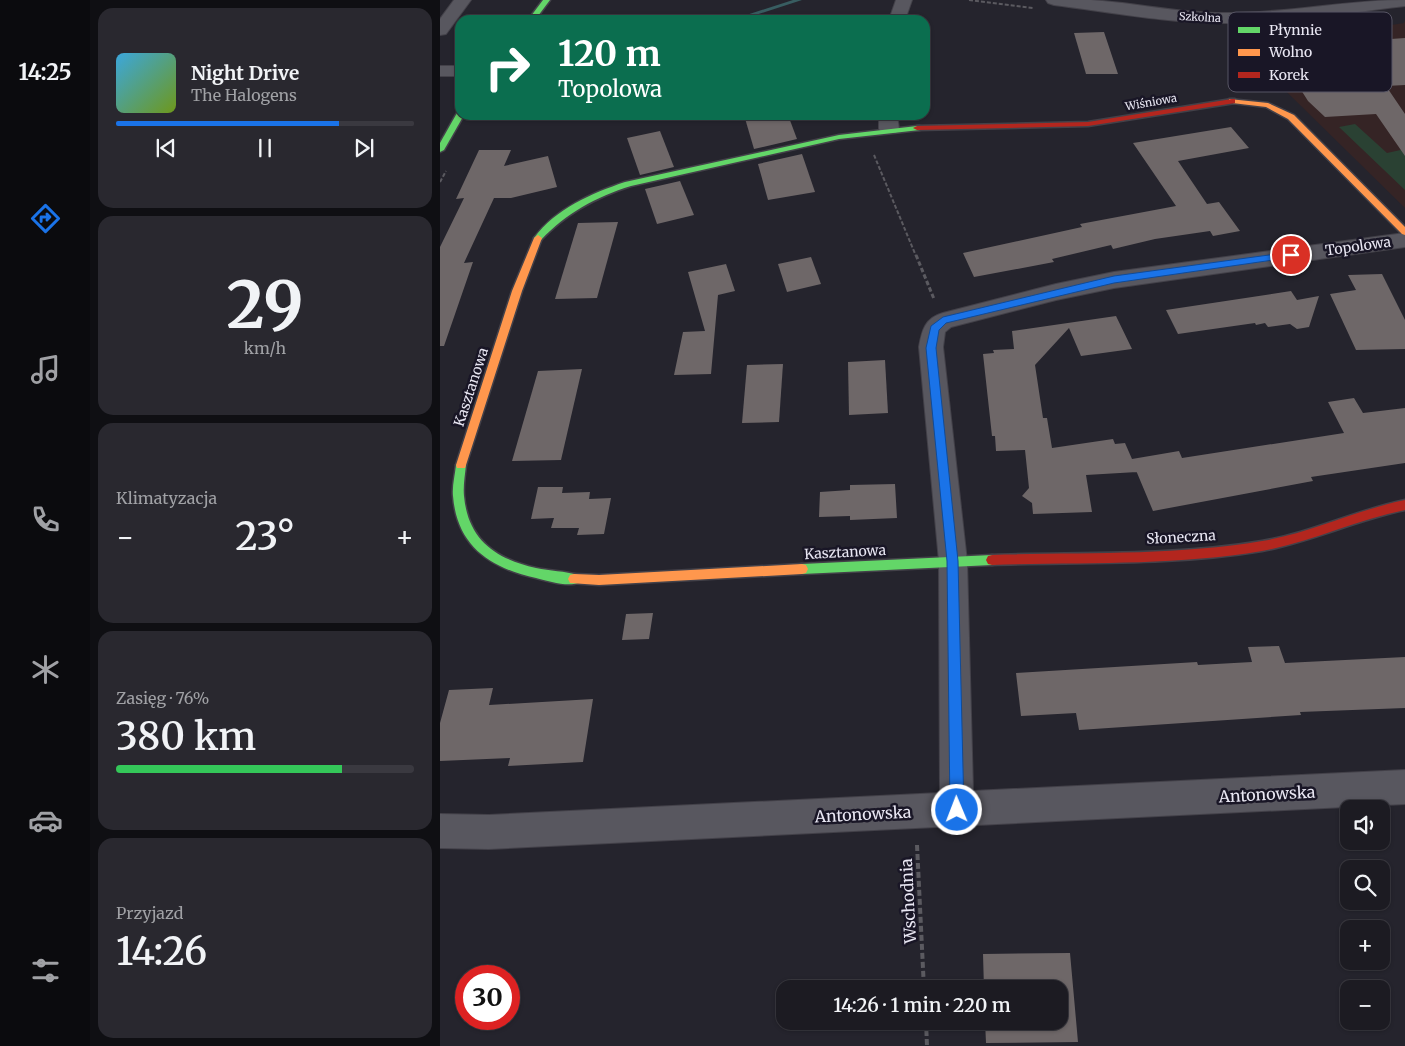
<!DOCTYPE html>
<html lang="pl">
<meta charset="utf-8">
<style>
:root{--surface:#1c1b22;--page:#29282f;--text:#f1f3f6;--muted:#a0a1a5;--line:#3a3940;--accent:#1a73e8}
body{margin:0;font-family:Merriweather,serif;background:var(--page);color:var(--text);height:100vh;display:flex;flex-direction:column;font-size:19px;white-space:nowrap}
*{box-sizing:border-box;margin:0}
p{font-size:16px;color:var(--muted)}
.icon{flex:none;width:28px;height:28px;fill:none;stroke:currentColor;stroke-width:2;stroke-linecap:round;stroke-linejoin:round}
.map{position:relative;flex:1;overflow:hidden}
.details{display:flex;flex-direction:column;gap:8px;padding:8px;background:#0f0f13;width:350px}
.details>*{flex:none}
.guide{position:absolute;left:15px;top:15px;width:475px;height:105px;border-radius:15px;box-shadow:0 1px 4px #0004,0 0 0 1px var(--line);background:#0b6e4f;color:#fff;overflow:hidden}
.controls{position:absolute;left:900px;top:800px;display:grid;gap:10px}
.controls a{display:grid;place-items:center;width:50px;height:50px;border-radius:10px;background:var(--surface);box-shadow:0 1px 4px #0004,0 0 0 1px var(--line);font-size:25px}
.speed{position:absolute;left:15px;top:965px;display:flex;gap:10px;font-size:25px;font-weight:700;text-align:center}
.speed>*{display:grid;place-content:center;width:65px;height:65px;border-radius:50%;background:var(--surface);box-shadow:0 1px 4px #0004,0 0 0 1px var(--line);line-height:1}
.speed .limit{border:8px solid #d22;background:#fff;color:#111}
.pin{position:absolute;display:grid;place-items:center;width:42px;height:42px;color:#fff;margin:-21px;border:2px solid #fff;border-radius:50%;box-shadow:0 1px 5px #0007}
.me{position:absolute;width:55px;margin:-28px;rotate:359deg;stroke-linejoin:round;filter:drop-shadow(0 0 4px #0008)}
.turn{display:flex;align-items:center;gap:18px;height:105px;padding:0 20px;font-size:22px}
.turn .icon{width:65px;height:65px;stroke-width:2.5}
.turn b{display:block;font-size:35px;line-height:42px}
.big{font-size:38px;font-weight:600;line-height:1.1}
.details .tile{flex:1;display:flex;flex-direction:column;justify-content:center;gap:8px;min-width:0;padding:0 18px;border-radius:15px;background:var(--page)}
.details .dial{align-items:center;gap:0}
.dial b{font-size:65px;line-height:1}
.song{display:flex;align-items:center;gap:15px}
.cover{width:60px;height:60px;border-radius:8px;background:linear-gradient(135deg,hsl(200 70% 55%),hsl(80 70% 35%))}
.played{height:5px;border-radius:2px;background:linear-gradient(90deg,var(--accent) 75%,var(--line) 75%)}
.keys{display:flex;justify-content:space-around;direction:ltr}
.heat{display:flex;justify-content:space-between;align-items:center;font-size:28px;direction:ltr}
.charge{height:8px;border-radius:4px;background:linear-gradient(90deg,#34c759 76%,var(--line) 0)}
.trip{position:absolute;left:336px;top:980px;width:292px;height:50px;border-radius:15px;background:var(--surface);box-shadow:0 1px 4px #0004,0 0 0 1px var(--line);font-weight:600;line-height:50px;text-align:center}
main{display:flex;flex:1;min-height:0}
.dock{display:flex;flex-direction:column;width:90px;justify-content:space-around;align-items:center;background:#0b0b0e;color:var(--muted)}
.dock .icon{width:35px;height:35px}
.dock .active{color:var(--accent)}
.dock b{font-size:22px;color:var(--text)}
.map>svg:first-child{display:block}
.education{fill:#352425}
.green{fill:#2a4133}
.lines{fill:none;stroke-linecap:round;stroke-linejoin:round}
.stream{fill:#385d61;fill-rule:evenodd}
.building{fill:#6e6768}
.street-casing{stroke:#434149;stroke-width:2}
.fast-casing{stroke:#434149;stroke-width:3}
.slow-casing{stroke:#434149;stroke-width:3}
.jam-casing{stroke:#434149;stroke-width:3}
.path-far2{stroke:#5b5a60;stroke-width:2;stroke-dasharray:4 2;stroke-linecap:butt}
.path-far1{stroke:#5b5a60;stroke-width:3;stroke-dasharray:4.5 2.5;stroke-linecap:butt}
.path{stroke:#5b5a60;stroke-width:4;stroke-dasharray:6 3;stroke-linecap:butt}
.street{fill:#58575f;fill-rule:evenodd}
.fast{fill:#63d668;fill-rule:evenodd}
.slow{fill:#ff974d;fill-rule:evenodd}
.jam{fill:#b3261e;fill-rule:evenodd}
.route{fill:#1a73e8;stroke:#114b97}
.labels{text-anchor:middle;stroke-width:5;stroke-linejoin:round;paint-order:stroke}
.far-street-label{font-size:11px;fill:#e9e7f3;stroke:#191626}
.street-label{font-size:14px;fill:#e9e7f3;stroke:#191626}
.near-street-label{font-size:16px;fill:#e9e7f3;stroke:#191626}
.key{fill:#191626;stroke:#575564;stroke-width:1}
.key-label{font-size:14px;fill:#e9e7f3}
</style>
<main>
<nav class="dock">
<b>14:25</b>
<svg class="icon active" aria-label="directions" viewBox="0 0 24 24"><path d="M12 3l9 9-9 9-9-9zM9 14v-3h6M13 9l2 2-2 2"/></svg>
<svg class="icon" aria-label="music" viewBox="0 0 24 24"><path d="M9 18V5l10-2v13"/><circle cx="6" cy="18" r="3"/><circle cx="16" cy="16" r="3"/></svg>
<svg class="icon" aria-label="phone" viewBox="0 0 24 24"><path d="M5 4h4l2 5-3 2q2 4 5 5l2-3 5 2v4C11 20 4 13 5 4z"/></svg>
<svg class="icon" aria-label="climate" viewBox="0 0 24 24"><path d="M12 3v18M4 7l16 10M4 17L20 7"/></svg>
<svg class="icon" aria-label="car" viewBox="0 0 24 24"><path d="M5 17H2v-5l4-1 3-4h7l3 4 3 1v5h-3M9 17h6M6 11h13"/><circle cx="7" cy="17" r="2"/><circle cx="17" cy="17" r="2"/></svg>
<svg class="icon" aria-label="filters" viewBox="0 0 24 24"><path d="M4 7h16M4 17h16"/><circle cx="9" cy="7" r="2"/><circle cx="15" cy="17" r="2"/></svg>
</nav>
<section class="details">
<div class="tile">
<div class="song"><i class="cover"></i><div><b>Night Drive</b><p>The Halogens</p></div></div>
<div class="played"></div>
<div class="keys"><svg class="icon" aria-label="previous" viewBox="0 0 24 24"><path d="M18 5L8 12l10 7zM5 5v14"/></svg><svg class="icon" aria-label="pause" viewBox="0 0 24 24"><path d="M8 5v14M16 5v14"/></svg><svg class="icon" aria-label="next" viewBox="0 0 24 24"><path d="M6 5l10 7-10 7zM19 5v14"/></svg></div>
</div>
<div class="tile dial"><b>29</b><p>km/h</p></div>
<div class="tile"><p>Klimatyzacja</p>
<div class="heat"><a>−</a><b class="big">23°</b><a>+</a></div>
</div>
<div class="tile"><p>Zasięg · 76%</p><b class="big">380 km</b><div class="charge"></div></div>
<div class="tile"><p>Przyjazd</p><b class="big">14:26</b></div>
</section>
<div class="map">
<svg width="965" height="1046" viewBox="0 0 965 1046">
<rect width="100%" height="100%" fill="#25242d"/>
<path class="education" d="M965 20V208L801 47 937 25 945 26 964 23Z"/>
<path class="green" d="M915 124 947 153 965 149V190L899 127Z"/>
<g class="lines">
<path class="stream" d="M353 0H362L300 20H291Z"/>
</g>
<g class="building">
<path d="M664 32 678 74H646L634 33Z"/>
<path d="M965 38V85L946 86 965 114V156L936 114 885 117 868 101 839 55 928 50 922 41Z"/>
<path d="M304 115H348L357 139 314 149Z"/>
<path d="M791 127 809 148 738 161 767 204 779 202 800 231 773 236 770 231 715 239 673 249 671 245 612 259 614 262 534 277 523 253 642 227 640 224 736 206 693 143Z"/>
<path d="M220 131 234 167 200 175 187 138Z"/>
<path d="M39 150H71L64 166 108 156 117 187 71 198H54L24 263 33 262 4 346H0V247L24 198 16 199Z"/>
<path d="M362 154 375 192 328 200 318 164Z"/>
<path d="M240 181 254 215 217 224 205 189Z"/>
<path d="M178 222 157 298 115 299 138 223Z"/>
<path d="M371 257 381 284 347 292 338 264Z"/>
<path d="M286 264 295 291 278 295 271 374 234 375 243 332 265 331 248 272Z"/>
<path d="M942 274 965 320V349L916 350 890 294 916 290 908 275Z"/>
<path d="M851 291 857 300 879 296 869 327 857 329 850 324 828 327 825 323 816 325 815 323 738 334 726 310Z"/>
<path d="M676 316 692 349 641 356 629 328 595 365 603 418H607L612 448 673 439 675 444 685 443 692 459 739 451 742 458 904 433 888 402 914 398 923 413 965 408V463L871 477 873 481 713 511 695 468 697 472 646 475 652 512 593 514 592 503 582 496 589 488 585 450 556 451 555 436H552L543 354 554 353 553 350 574 349 572 331Z"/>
<path d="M445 360 448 413 409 415 408 362Z"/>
<path d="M343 364 339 422 302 423 307 365Z"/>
<path d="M142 369 121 460 72 461 98 371Z"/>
<path d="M455 484 457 518 410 520V516L379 517 380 492 410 490V485Z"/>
<path d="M98 487H123L122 493 150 492 149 499 171 498 164 534 137 535 139 528H111L114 518 91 519Z"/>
<path d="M213 613 209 639 182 640 186 614Z"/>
<path d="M839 646 845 663 965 657V708L860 712 861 715 639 730 636 713 581 716 576 673 757 662 758 665 812 662 808 647Z"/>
<path d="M53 688 49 705 153 699 143 762 68 766 70 758 0 761V723L9 690Z"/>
<path d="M630 953 638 1042 546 1043 545 1021H620V989H544L543 954Z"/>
</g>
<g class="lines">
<defs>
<g id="street">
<path d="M14 0H31L6 34 0 35V19Z"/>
<path d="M456 0H472L465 20H449Z"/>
<path d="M606 0C621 0 636 0 651 0 696 3 739 13 783 13 845 14 904 0 965 0V6C905 13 845 24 784 23 727 23 670 12 614 5L608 3Z"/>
<rect x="0" y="66" width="20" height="10"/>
<path d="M439 115H457L459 129 456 133H442L439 129Z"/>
<path d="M965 233V247L674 288 616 300 511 327 505 332 503 347 527 561 533 791 965 770V804L49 849 0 848V814L49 815 500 793 499 561 479 347C482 330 485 318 503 313L616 284 674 272Z"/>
</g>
<g id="fast">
<path d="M103 0H110L95 20H88Z"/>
<path d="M17 113 24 115 4 150 0 152V143Z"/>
<path d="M477 126H480V130L399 139 191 186C156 197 126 213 101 240H95L94 238C115 209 152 193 185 182L399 135Z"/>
<path d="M21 461 26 465C25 475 23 486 24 496 28 540 56 559 96 568 110 571 125 571 138 575L140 579 138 583C127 587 108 581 96 578 50 568 17 546 13 496 12 486 15 475 16 465Z"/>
<path d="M552 555 556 556 558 560 556 564 552 565 362 574 358 573 356 569 358 565 362 564Z"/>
</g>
<g id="slow">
<path d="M789 99 828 103 854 115 965 227V235L962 234 848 119 826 107 792 103H789Z"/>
<path d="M98 235 102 238 82 291 26 465 25 468H17L16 465 72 291 94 238Z"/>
<path d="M362 564 366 565 368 569 366 573 362 574 159 585 130 583 128 579 130 575 134 574 159 575Z"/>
</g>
<g id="jam">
<path d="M792 99H795V103L648 126 477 130 473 128 477 126 648 122Z"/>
<path d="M965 500V510C916 520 871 542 822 551 733 566 642 562 552 565L548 564 546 560 548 556 552 555C642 552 733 556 822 541 871 533 916 510 965 500Z"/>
</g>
</defs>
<use href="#street" class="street-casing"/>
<use href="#fast" class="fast-casing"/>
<use href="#slow" class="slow-casing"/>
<use href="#jam" class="jam-casing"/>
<g class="path-far2">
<path d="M529 0 593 8"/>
<path d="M805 40 794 47 829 82"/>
<path d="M434 155 476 256"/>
<path d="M0 182 6 171"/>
</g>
<path class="path-far1" d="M476 255 494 299"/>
<g class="path">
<path d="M477 845 484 989"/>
<path d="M486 1021 487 1046"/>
</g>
<use href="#street" class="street"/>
<use href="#fast" class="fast"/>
<use href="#slow" class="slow"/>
<use href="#jam" class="jam"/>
</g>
<path class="route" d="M851 252 854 253V257L674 283 506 323 499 330 496 348 518 561 524 810 522 815 517 817 512 815 510 810 507 561 486 348 491 326 503 317 674 276Z"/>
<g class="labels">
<g class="far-street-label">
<text transform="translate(760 17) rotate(3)" y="4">Szkolna</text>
<text transform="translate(711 102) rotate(-10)" y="4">Wiśniowa</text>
</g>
<g class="street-label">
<text transform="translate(918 246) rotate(-8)" y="5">Topolowa</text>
<text transform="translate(31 387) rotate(-72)" y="5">Kasztanowa</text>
<text transform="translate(741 537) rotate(-3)" y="5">Słoneczna</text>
<text transform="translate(405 552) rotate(-3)" y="5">Kasztanowa</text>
</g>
<g class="near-street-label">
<text transform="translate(827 794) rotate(-3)" y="6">Antonowska</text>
<text transform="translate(423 814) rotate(-3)" y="6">Antonowska</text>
<text transform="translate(468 901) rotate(-93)" y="6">Wschodnia</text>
</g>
</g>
<rect x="788" y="12" width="164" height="80" rx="8" class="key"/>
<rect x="798" y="27" width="22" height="6" fill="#63d668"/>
<rect x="798" y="49" width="22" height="7" fill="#ff974d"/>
<rect x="798" y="72" width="22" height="6" fill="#b3261e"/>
<g class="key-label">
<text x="829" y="35">Płynnie</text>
<text x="829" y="57">Wolno</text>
<text x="829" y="80">Korek</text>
</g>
</svg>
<div class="controls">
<a><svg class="icon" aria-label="sound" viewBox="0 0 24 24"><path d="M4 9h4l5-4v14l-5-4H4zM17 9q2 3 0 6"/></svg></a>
<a><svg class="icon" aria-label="search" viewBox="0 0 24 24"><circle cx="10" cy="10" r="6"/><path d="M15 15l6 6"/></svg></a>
<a>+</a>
<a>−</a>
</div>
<div class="speed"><div class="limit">30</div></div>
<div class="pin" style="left:851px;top:255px;background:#d93025"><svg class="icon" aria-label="arrive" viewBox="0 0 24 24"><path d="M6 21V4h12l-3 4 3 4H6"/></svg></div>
<svg class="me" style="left:517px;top:810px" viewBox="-20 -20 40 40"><circle r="17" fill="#1a73e8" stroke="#fff" stroke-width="3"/><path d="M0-11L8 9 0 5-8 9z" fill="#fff"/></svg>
<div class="trip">14:26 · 1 min · 220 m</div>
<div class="guide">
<div class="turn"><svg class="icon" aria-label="right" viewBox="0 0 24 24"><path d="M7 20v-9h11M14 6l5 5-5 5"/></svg><div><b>120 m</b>Topolowa</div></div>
</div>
</div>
</main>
